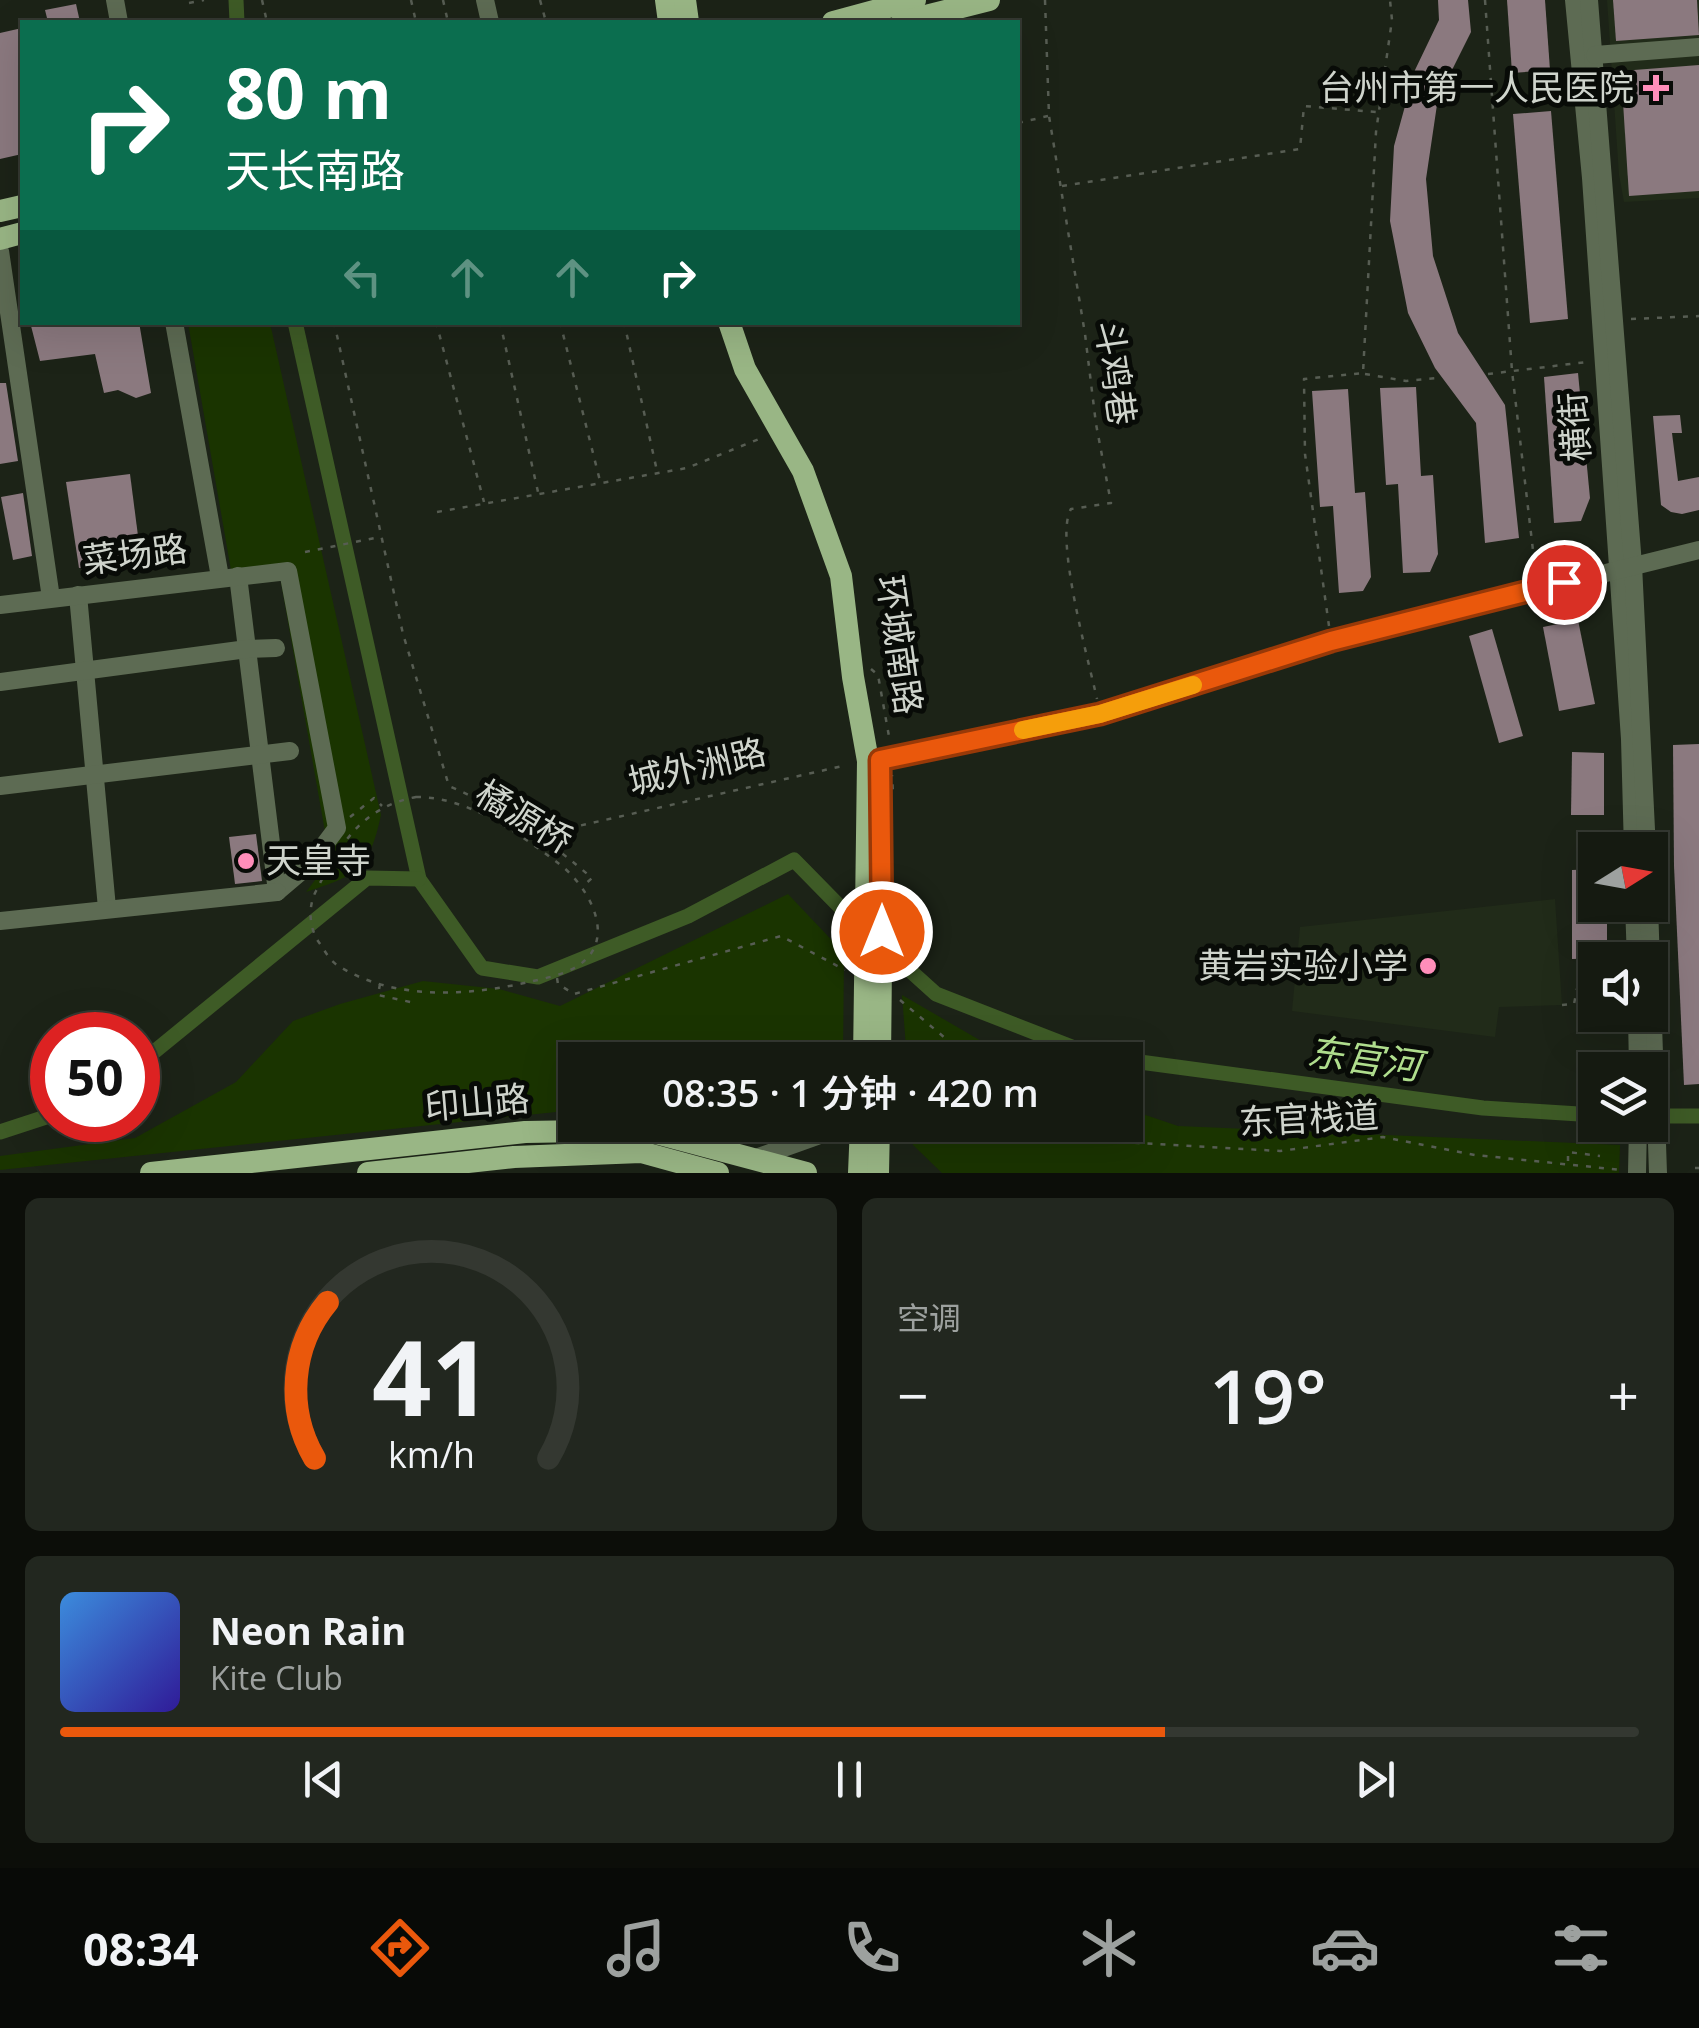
<!DOCTYPE html>
<html lang="zh">
<meta charset="utf-8">
<style>
:root{--surface:#151a11;--page:#22271f;--text:#f1f3f6;--muted:#9da19f;--line:#343831;--accent:#ea580c}
body{margin:0;font-family:"Open Sans","Noto Sans SC",sans-serif;background:var(--page);color:var(--text);height:100vh;display:flex;flex-direction:column;font-size:38px;white-space:nowrap}
*{box-sizing:border-box;margin:0}
p{font-size:32px;color:var(--muted)}
.icon{flex:none;width:55px;height:55px;fill:none;stroke:currentColor;stroke-width:2;stroke-linecap:round;stroke-linejoin:round}
.map{position:relative;height:1173px;overflow:hidden}
.side{display:flex;flex-direction:column;gap:25px;padding:25px;background:#0c0e09;flex:1}
.side>*{flex:none}
.guide{position:absolute;left:20px;top:20px;width:1000px;height:305px;border-radius:0px;box-shadow:0 10px 40px #0002,0 0 0 2px var(--line);background:#0b6e4f;color:#fff;overflow:hidden}
.needle{width:65px;rotate:79deg}
.tools{position:absolute;left:1578px;top:832px;display:grid;gap:20px}
.tools a{display:grid;place-items:center;width:90px;height:90px;border-radius:0px;background:var(--surface);box-shadow:0 10px 40px #0002,0 0 0 2px var(--line);font-size:50px}
.speed{position:absolute;left:30px;top:1012px;display:flex;gap:20px;font-size:50px;font-weight:700;text-align:center}
.speed>*{display:grid;place-content:center;width:130px;height:130px;border-radius:50%;background:var(--surface);box-shadow:0 10px 40px #0002,0 0 0 2px var(--line);line-height:1}
.speed .limit{border:15px solid #d22;background:#fff;color:#111}
.pin{position:absolute;display:grid;place-items:center;width:85px;height:85px;color:#fff;margin:-42px;border:5px solid #fff;border-radius:50%;box-shadow:0 2px 10px #0007}
.me{position:absolute;width:110px;margin:-55px;rotate:0deg;stroke-linejoin:round;filter:drop-shadow(0 0 8px #0008)}
.turn{display:flex;align-items:center;gap:35px;height:210px;padding:0 40px;font-size:45px}
.turn .icon{width:130px;height:130px;stroke-width:2.5}
.turn b{display:block;font-size:70px;line-height:85px}
.lanes{display:flex;align-items:center;height:95px;padding:0 40px;background:#0003;justify-content:center;gap:50px;direction:ltr}
.lanes .off{opacity:.35}
.big{font-size:75px;font-weight:600;line-height:1.1}
.side .tile{flex:1;display:flex;flex-direction:column;justify-content:center;gap:15px;min-width:0;padding:0 35px;border-radius:15px;background:var(--page)}
.side .dial{align-items:center;gap:0}
.dial svg{height:260px;overflow:visible;fill:none;stroke:var(--line);stroke-width:7;stroke-linecap:round;text-anchor:middle}
.dial text{fill:var(--text);stroke:none}
.song{display:flex;align-items:center;gap:30px}
.cover{width:120px;height:120px;border-radius:15px;background:linear-gradient(135deg,hsl(210 70% 55%),hsl(250 70% 35%))}
.played{height:10px;border-radius:5px;background:linear-gradient(90deg,var(--accent) 70%,var(--line) 70%)}
.keys{display:flex;justify-content:space-around;direction:ltr}
.heat{display:flex;justify-content:space-between;align-items:center;font-size:55px;direction:ltr}
.side .tiles{flex:1;display:grid;gap:25px;grid-template-columns:1fr 1fr}
.tile:last-child{grid-column:span 2}
.trip{position:absolute;left:558px;top:1042px;width:585px;height:100px;border-radius:0px;background:var(--surface);box-shadow:0 10px 40px #0002,0 0 0 2px var(--line);font-weight:600;line-height:100px;text-align:center}
.tab-bar{display:flex;height:160px;justify-content:space-around;align-items:center;background:#080a07;color:var(--muted)}
.tab-bar .icon{width:70px;height:70px}
.tab-bar .on{color:var(--accent)}
.tab-bar b{font-size:45px;color:var(--text)}
.map>svg:first-child{display:block}
.built{fill:#212b19}
.green{fill:#1a3400}
.lines{fill:none;stroke-linecap:round;stroke-linejoin:round}
.canal{stroke:#3e5b26;stroke-width:15}
.building{fill:#8b797f}
.path{stroke:#575d53;stroke-width:2.5;stroke-dasharray:5 8;stroke-linecap:butt}
.minor{stroke:#5d6b53;stroke-width:18}
.major{stroke:#99b685;stroke-width:22}
.route-casing{stroke:#983908;stroke-width:25}
.route{stroke:#ea580c;stroke-width:18}
.slow{stroke:#f59e0b;stroke-width:18}
.poi-dot{fill:#ff8eba;stroke:#080b07;stroke-width:4}
.labels{text-anchor:middle;stroke-width:10;stroke-linejoin:round;paint-order:stroke}
.poi-label{font-size:35px;fill:#cfd4cc;stroke:#080b07;text-anchor:end}
.street-label{font-size:35px;fill:#cfd4cc;stroke:#080b07}
.water-label{font-size:38px;font-style:italic;fill:#afdd8d;stroke:#080b07}
</style>
<div class="map">
<svg width="1699" height="1173" viewBox="0 0 1699 1173">
<rect width="100%" height="100%" fill="#1c2317"/>
<g class="built">
<path d="M1607 0H1699V198L1624 202 1619 175Z"/>
<path d="M1555 899 1562 1005 1499 1007 1495 1037 1292 1011 1300 927Z"/>
</g>
<g class="green">
<path d="M188 323H270L381 815C369 870 358 875 306 892L330 860 279 571 232 576Z"/>
<path d="M788 894 844 953 843 1060H575V1110L0 1170V1156L135 1138 236 1082 293 1021 340 1004 423 981 499 989 560 1006Z"/>
<path d="M902 995 1014 1060H907Z"/>
<path d="M1125 1108 1178 1126 1620 1145 1619 1173H942L913 1145 911 1125H1125Z"/>
</g>
<g class="lines">
<g class="canal">
<path d="M236 0 237 22"/>
<path d="M295 322 419 879 482 968 538 977 688 916 794 860 847 914"/>
<path d="M895 957 936 994 1095 1056 1123 1060"/>
<path d="M1125 1060 1483 1108 1595 1115"/>
<path d="M138 1065 367 878 419 879"/>
<path d="M1650 1116H1699"/>
<path d="M0 1132 52 1115"/>
</g>
</g>
<g class="building">
<path d="M1438 0H1468L1471 32 1438 98 1426 179 1433 256 1458 333 1505 405 1519 538 1485 543 1476 423 1435 368 1408 313 1390 221 1394 146 1415 70 1439 20Z"/>
<path d="M1507 0H1545L1550 70 1512 73Z"/>
<path d="M1613 0H1697L1699 35 1616 41Z"/>
<path d="M76 4 80 22H48L45 10Z"/>
<path d="M22 28V154L0 159V33Z"/>
<path d="M1699 65V191L1629 196 1621 71Z"/>
<path d="M1551 111 1568 319 1530 323 1513 114Z"/>
<path d="M30 322H139L151 393 136 398 118 390 104 393 95 354 40 361Z"/>
<path d="M1578 373 1590 498 1581 521 1554 523 1544 377Z"/>
<path d="M0 383H6L18 461 0 464Z"/>
<path d="M1416 387 1421 476 1433 475 1438 554 1430 572 1403 573 1398 484 1386 485 1380 388Z"/>
<path d="M1348 389 1355 493 1365 492 1371 577 1363 591 1339 593 1333 506 1320 507 1312 391Z"/>
<path d="M1680 415 1682 433H1672L1678 481 1699 477V510L1682 514 1671 512 1661 505 1653 416Z"/>
<path d="M130 474 141 559 79 568 66 482Z"/>
<path d="M23 493 32 556 13 560 1 497Z"/>
<path d="M1578 620 1595 704 1559 711 1543 627Z"/>
<path d="M1492 629 1523 736 1499 743 1469 636Z"/>
<path d="M1699 744V1084L1684 1085 1674 866 1673 745Z"/>
<path d="M1572 752 1604 753V815H1571Z"/>
<path d="M256 834 262 881 235 884 229 837Z"/>
<path d="M1595 869V905H1607V958L1572 959V870Z"/>
</g>
<g class="lines">
<g class="path">
<path d="M262 0 267 22"/>
<path d="M411 0 416 22"/>
<path d="M443 0 448 22"/>
<path d="M540 0 546 22"/>
<path d="M1045 0 1049 116 1085 334 1096 424 1111 503 1071 509C1054 537 1089 662 1097 699"/>
<path d="M1485 0 1512 371 1536 576"/>
<path d="M189 3 204 0"/>
<path d="M1018 123 1048 116"/>
<path d="M1062 186 1300 149 1304 106 1376 112"/>
<path d="M1631 319 1699 316"/>
<path d="M334 322 403 634 449 786C503 809 548 840 592 878L582 887"/>
<path d="M436 322 484 502"/>
<path d="M500 322 538 492"/>
<path d="M560 322 600 481"/>
<path d="M624 322 657 471"/>
<path d="M1365 374 1406 381 1438 378"/>
<path d="M1488 374 1587 362"/>
<path d="M437 512 687 468 764 437"/>
<path d="M305 552 380 537"/>
<path d="M1329 626 1305 454 1304 379 1363 373 1376 132 1392 20 1390 0"/>
<path d="M871 669 878 675 890 742"/>
<path d="M884 795 893 793 892 775"/>
<path d="M416 797C469 797 518 833 558 863 587 884 619 938 579 965 565 975 545 978 529 982 467 996 393 1001 337 965 329 960 324 949 318 941 309 927 308 906 316 891 339 845 362 807 416 797Z"/>
<path d="M350 817 374 798 382 806"/>
<path d="M543 834 847 765"/>
<path d="M557 978 558 984 574 994 781 936 845 970"/>
<path d="M380 984 378 995 415 1003"/>
<path d="M900 1000 971 1060"/>
<path d="M1562 1005 1574 1004 1579 979H1595"/>
<path d="M1102 1125 1121 1142 1280 1151 1383 1137 1475 1155 1622 1170"/>
<path d="M1568 1161V1152L1600 1156"/>
<path d="M1695 1168H1699"/>
</g>
<g class="minor">
<path d="M115 0 119 22"/>
<path d="M485 0 490 22"/>
<path d="M1574 0 1591 178 1630 739 1633 850"/>
<path d="M1589 0 1633 565 1647 850"/>
<path d="M1595 55 1699 47"/>
<path d="M0 251 51 598"/>
<path d="M174 322 220 577"/>
<path d="M238 576 277 892"/>
<path d="M78 595 107 908"/>
<path d="M0 605 288 571 337 828 310 864 277 892"/>
<path d="M0 682 247 649 276 648"/>
<path d="M868 761 1100 714 1331 641 1699 550"/>
<path d="M0 786 290 751"/>
<path d="M1634 905 1636 960"/>
<path d="M1649 905 1658 1173"/>
<path d="M0 921 277 892"/>
<path d="M1637 1015 1638 1070"/>
<path d="M753 1159 817 1136 833 1125"/>
<path d="M1637 1173 1638 1125"/>
</g>
<g class="major">
<path d="M666 0 669 22"/>
<path d="M685 0 688 22"/>
<path d="M833 22 915 0"/>
<path d="M902 22 989 0"/>
<path d="M0 211 22 206"/>
<path d="M0 239 22 233"/>
<path d="M729 322 745 369 803 471 841 576 853 677 868 761 864 1060"/>
<path d="M880 1060 881 964"/>
<path d="M151 1173 525 1132 645 1130 806 1173"/>
<path d="M368 1173 514 1157 641 1152 718 1173"/>
<path d="M859 1173 861 1125"/>
<path d="M878 1173 879 1125"/>
</g>
</g>
<g class="lines">
<defs>
<path id="route" d="M882 932 880 760 1100 714 1331 641 1564 582"/>
</defs>
<use href="#route" class="route-casing"/>
<use href="#route" class="route"/>
<path class="slow" d="M1023 730 1100 714 1193 685"/>
</g>
<g class="poi-dot">
<path d="M1651 73h10v10h10v10h-10v10h-10v-10h-10v-10h10z"/>
<circle cx="246" cy="861" r="10"/>
<circle cx="1428" cy="966" r="10"/>
</g>
<g class="labels">
<g class="poi-label">
<text x="1634" y="100">台州市第一人民医院</text>
<text x="266" y="873" text-anchor="start">天皇寺</text>
<text x="1408" y="978">黄岩实验小学</text>
</g>
<g class="street-label">
<text transform="translate(1115 373) rotate(82)" y="12">斗鸡巷</text>
<text transform="translate(1575 427) rotate(-94)" y="12">横街</text>
<text transform="translate(135 555) rotate(-7)" y="12">菜场路</text>
<text transform="translate(899 645) rotate(82)" y="12">环城南路</text>
<text transform="translate(697 767) rotate(-13)" y="12">城外洲路</text>
<text transform="translate(524 817) rotate(31)" y="12">橘源桥</text>
<text transform="translate(477 1103) rotate(-5)" y="12">印山路</text>
<text transform="translate(1309 1119) rotate(-3)" y="12">东官栈道</text>
</g>
<g class="water-label">
<text transform="translate(1364 1059) rotate(8)" y="13">东官河</text>
</g>
</g>
</svg>
<div class="tools">
<a><svg class="needle" viewBox="-14 -14 28 28"><path d="M0-13l5 13h-10z" fill="#e53935"/><path d="M0 13l5-13h-10z" fill="#9da19f"/></svg></a>
<a><svg class="icon" aria-label="sound" viewBox="0 0 24 24"><path d="M4 9h4l5-4v14l-5-4H4zM17 9q2 3 0 6"/></svg></a>
<a><svg class="icon" aria-label="layers" viewBox="0 0 24 24"><path d="M12 4l9 5-9 5-9-5zM3 14l9 5 9-5"/></svg></a>
</div>
<div class="speed"><div class="limit">50</div></div>
<div class="pin" style="left:1564px;top:582px;background:#d93025"><svg class="icon" aria-label="arrive" viewBox="0 0 24 24"><path d="M6 21V4h12l-3 4 3 4H6"/></svg></div>
<svg class="me" style="left:882px;top:932px" viewBox="-20 -20 40 40"><circle r="17" fill="#ea580c" stroke="#fff" stroke-width="3"/><path d="M0-11L8 9 0 5-8 9z" fill="#fff"/></svg>
<div class="trip">08:35 · 1 分钟 · 420 m</div>
<div class="guide">
<div class="turn"><svg class="icon" aria-label="right" viewBox="0 0 24 24"><path d="M7 20v-9h11M14 6l5 5-5 5"/></svg><div><b>80 m</b>天长南路</div></div>
<div class="lanes"><svg class="icon off" aria-label="left" viewBox="0 0 24 24"><path d="M17 20v-9H6M10 6l-5 5 5 5"/></svg><svg class="icon off" aria-label="ahead" viewBox="0 0 24 24"><path d="M12 20V5M6 11l6-6 6 6"/></svg><svg class="icon off" aria-label="ahead" viewBox="0 0 24 24"><path d="M12 20V5M6 11l6-6 6 6"/></svg><svg class="icon" aria-label="right" viewBox="0 0 24 24"><path d="M7 20v-9h11M14 6l5 5-5 5"/></svg></div>
</div>
</div>
<section class="side">
<div class="tiles">
<div class="tile dial"><svg viewBox="0 0 100 80">
<path d="M14 69A42 42 0 1 1 86 69"/>
<path d="M14 69A42 42 0 0 1 18 21" stroke="#ea580c"/>
<text x="50" y="56" font-size="32" font-weight="700">41</text>
<text x="50" y="72" font-size="11">km/h</text>
</svg></div>
<div class="tile"><p>空调</p>
<div class="heat"><a>−</a><b class="big">19°</b><a>+</a></div>
</div>
<div class="tile">
<div class="song"><i class="cover"></i><div><b>Neon Rain</b><p>Kite Club</p></div></div>
<div class="played"></div>
<div class="keys"><svg class="icon" aria-label="previous" viewBox="0 0 24 24"><path d="M18 5L8 12l10 7zM5 5v14"/></svg><svg class="icon" aria-label="pause" viewBox="0 0 24 24"><path d="M8 5v14M16 5v14"/></svg><svg class="icon" aria-label="next" viewBox="0 0 24 24"><path d="M6 5l10 7-10 7zM19 5v14"/></svg></div>
</div>
</div>
</section>
<nav class="tab-bar">
<b>08:34</b>
<svg class="icon on" aria-label="directions" viewBox="0 0 24 24"><path d="M12 3l9 9-9 9-9-9zM9 14v-3h6M13 9l2 2-2 2"/></svg>
<svg class="icon" aria-label="music" viewBox="0 0 24 24"><path d="M9 18V5l10-2v13"/><circle cx="6" cy="18" r="3"/><circle cx="16" cy="16" r="3"/></svg>
<svg class="icon" aria-label="phone" viewBox="0 0 24 24"><path d="M5 4h4l2 5-3 2q2 4 5 5l2-3 5 2v4C11 20 4 13 5 4z"/></svg>
<svg class="icon" aria-label="climate" viewBox="0 0 24 24"><path d="M12 3v18M4 7l16 10M4 17L20 7"/></svg>
<svg class="icon" aria-label="car" viewBox="0 0 24 24"><path d="M5 17H2v-5l4-1 3-4h7l3 4 3 1v5h-3M9 17h6M6 11h13"/><circle cx="7" cy="17" r="2"/><circle cx="17" cy="17" r="2"/></svg>
<svg class="icon" aria-label="filters" viewBox="0 0 24 24"><path d="M4 7h16M4 17h16"/><circle cx="9" cy="7" r="2"/><circle cx="15" cy="17" r="2"/></svg>
</nav>
